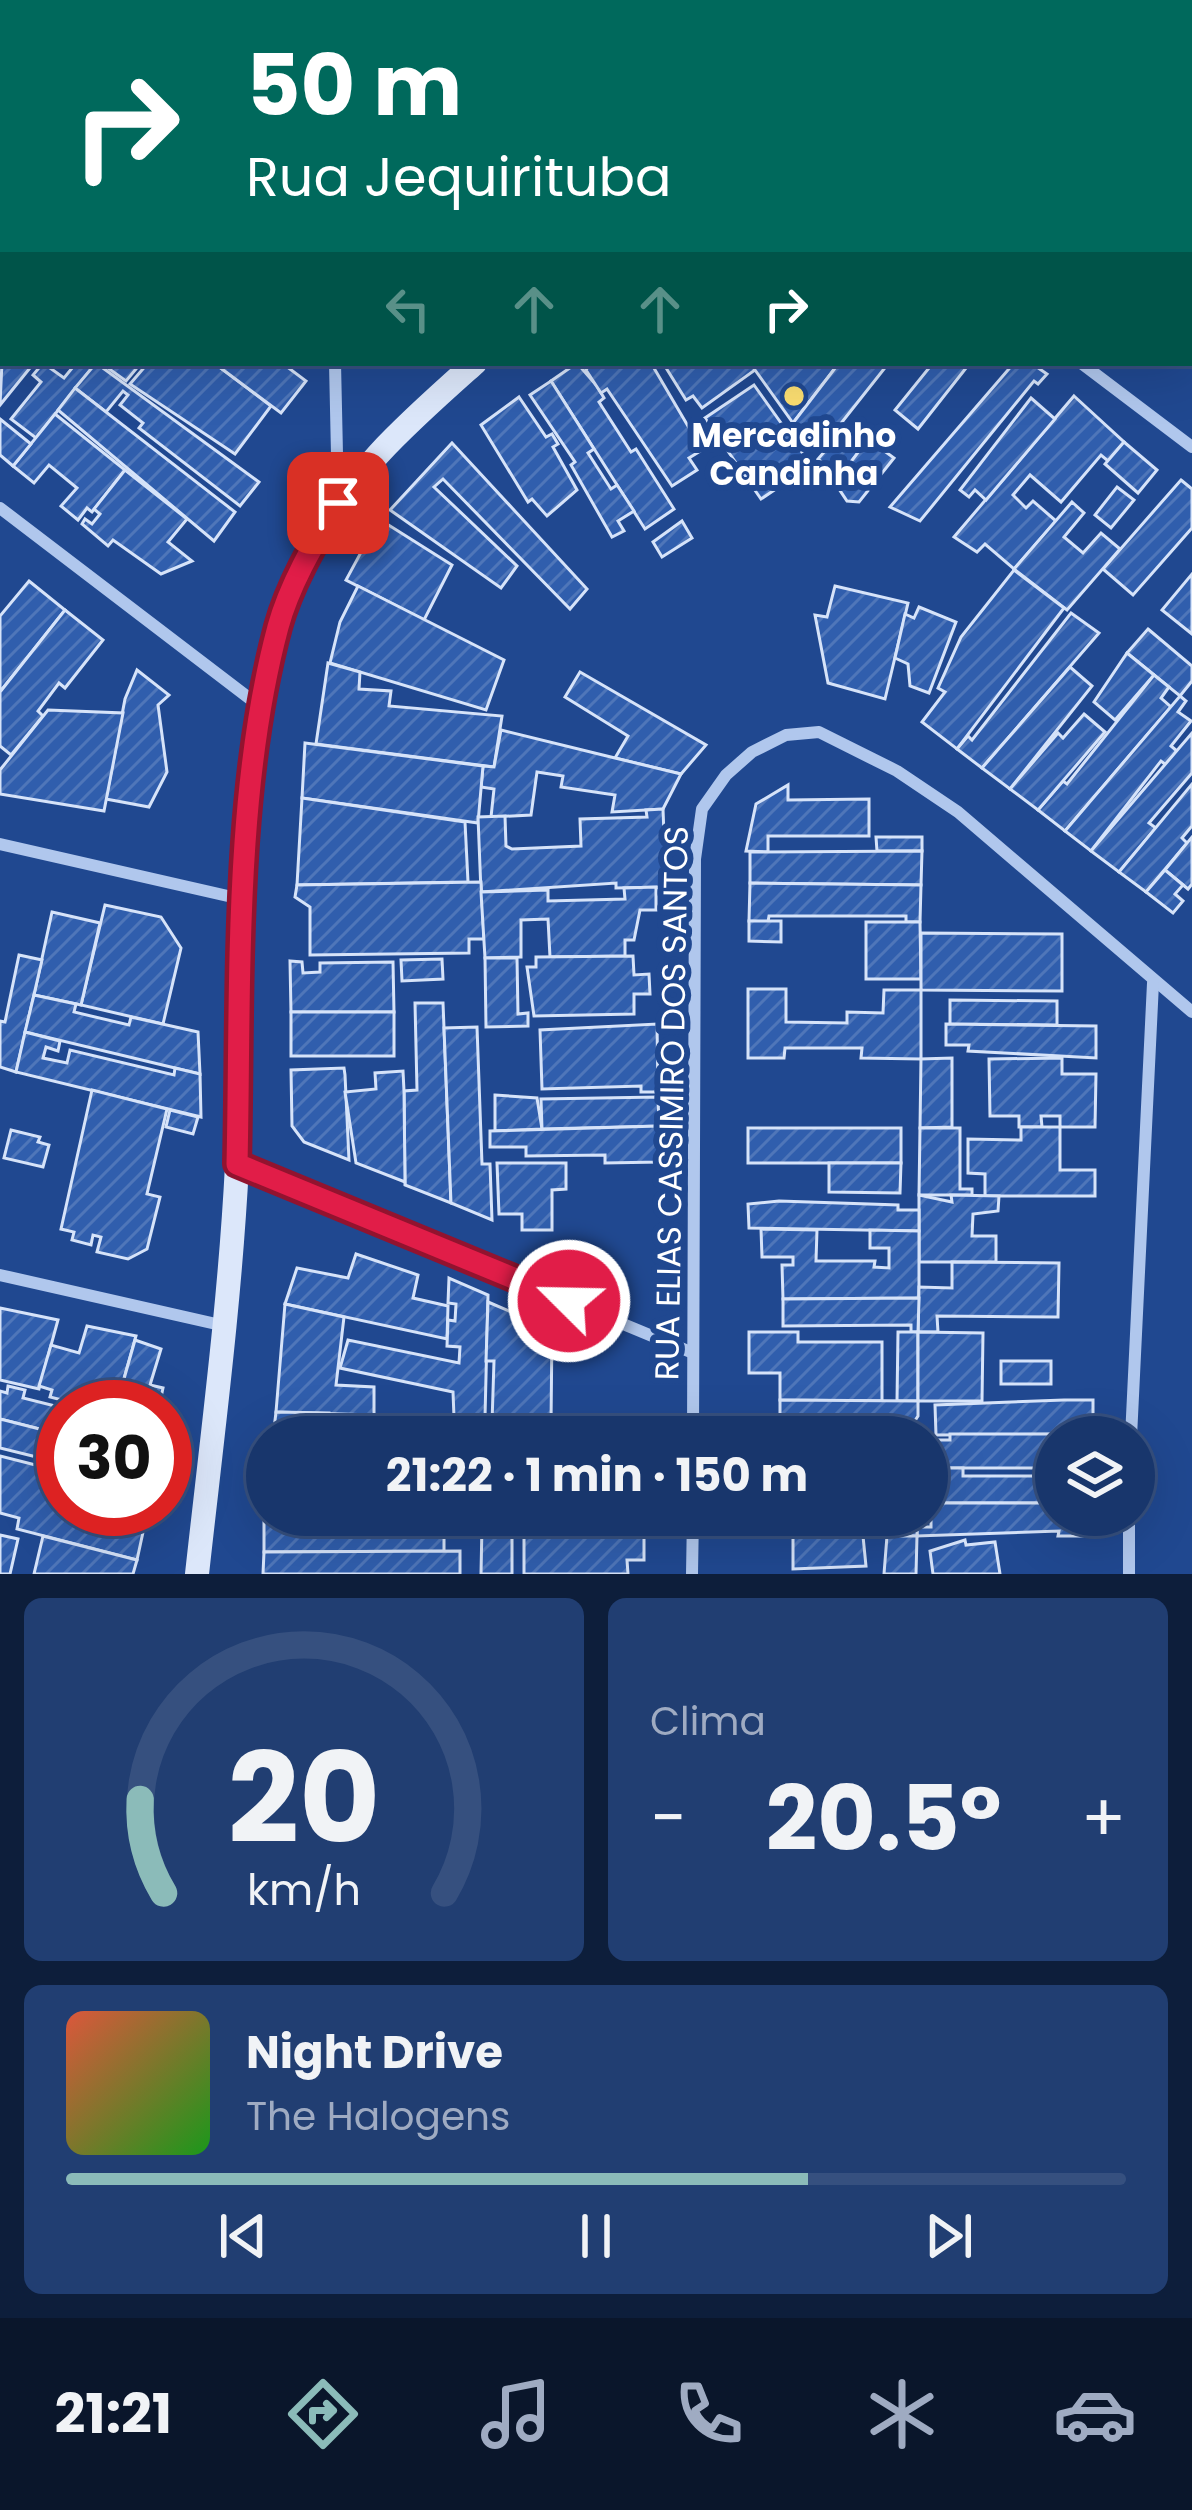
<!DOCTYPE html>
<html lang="pt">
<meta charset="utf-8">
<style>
:root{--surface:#18366c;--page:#213e72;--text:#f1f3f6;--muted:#9fabc2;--line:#36507f;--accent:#8bbbb9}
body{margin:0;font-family:Poppins,sans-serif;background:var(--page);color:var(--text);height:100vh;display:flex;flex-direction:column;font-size:45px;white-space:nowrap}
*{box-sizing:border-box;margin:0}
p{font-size:39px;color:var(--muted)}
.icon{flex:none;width:66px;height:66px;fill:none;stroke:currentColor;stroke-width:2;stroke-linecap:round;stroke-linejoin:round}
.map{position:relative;height:1574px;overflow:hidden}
.details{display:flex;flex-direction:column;gap:24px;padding:24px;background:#0d1e3b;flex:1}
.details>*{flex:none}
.guide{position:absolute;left:0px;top:0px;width:1194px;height:366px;box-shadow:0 12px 48px #0002,0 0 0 3px var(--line);background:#00695c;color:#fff;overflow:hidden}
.controls{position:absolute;left:1035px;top:1416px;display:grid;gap:24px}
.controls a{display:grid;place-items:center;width:120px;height:120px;border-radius:50%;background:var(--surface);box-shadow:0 12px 48px #0002,0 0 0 3px var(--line);font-size:60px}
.speed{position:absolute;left:36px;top:1380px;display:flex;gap:24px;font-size:60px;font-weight:700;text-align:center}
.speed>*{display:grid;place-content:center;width:156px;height:156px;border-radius:50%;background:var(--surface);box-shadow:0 12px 48px #0002,0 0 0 3px var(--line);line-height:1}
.speed .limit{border:18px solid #d22;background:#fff;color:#111}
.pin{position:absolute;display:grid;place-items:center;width:102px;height:102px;color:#fff;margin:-51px;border-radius:24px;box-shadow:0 6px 18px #0006}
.me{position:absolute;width:132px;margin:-66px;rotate:293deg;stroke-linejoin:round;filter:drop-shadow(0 0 9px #0008)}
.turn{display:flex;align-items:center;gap:42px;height:252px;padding:0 48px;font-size:54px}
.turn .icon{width:156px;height:156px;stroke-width:2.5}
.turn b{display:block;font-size:84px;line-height:102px}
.lanes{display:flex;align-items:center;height:114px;padding:0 48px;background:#0003;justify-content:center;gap:60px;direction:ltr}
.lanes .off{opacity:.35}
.big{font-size:90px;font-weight:700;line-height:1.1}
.details .widget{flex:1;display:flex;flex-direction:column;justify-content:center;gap:18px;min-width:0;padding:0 42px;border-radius:18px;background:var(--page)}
.details .dial{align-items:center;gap:0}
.dial svg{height:312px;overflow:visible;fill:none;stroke:var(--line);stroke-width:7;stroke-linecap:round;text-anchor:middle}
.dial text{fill:var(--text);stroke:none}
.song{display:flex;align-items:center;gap:36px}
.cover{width:144px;height:144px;border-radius:18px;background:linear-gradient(135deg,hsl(10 70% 55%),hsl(120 70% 35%))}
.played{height:12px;border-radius:6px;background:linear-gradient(90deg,var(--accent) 70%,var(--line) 70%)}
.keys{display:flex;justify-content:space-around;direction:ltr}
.heat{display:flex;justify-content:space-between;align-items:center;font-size:66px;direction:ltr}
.details .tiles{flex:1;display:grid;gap:24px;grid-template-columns:1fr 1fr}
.widget:last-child{grid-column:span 2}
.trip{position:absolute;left:246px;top:1416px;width:702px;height:120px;border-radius:60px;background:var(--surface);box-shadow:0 12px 48px #0002,0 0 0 3px var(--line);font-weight:700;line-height:120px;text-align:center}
.tab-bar{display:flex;height:192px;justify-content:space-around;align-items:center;background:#0a162b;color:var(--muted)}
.tab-bar .icon{width:84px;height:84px}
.tab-bar .active{color:var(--accent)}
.tab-bar b{font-size:54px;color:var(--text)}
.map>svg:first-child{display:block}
.building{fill:url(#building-hatch);stroke:#d6e3f9;stroke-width:3}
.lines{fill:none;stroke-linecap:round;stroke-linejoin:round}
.minor{stroke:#b0c7ed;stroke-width:12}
.secondary{stroke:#dce7fa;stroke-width:24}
.route-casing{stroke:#92132f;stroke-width:30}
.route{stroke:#e11d48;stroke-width:21}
.poi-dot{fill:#fadd71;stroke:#204890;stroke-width:4.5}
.labels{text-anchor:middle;stroke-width:12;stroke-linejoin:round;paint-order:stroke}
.poi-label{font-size:33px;font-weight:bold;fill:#fff;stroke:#204890}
.street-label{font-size:33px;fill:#fff;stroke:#204890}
</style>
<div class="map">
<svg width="1192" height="1574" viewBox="0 0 1192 1574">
<defs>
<pattern id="building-hatch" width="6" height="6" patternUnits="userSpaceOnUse" patternTransform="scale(3)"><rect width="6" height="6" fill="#305ead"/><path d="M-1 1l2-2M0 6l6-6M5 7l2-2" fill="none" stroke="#4f76b9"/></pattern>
</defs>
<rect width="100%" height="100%" fill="#204890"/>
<g class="building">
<path d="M3 341V363H34L0 405Z"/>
<path d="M43 363 64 378 73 367 68 363H96L36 438 11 419 41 382 33 375Z"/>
<path d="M96 363 259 482 240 506 139 428 143 423 120 405 128 395 123 391 106 412 75 388Z"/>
<path d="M101 363H141L126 381Z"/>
<path d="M148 363H214L271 406 235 454 130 384Z"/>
<path d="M214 363H282L306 381 281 413Z"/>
<path d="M577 363 597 386 604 398 599 402 631 452 636 449 674 509 645 529 551 381Z"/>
<path d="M591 363H651L702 450 689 458 697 470 672 486 607 389 601 393 586 370Z"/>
<path d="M663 363H750L755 370 702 408 693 396 686 400Z"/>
<path d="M750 363H839L793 423Z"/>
<path d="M839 363H876L884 369 842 422 867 442 839 477 818 459 825 451 793 423Z"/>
<path d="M933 363H970L918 429 895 410Z"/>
<path d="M1014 363H1031L1047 374 1038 384 1034 381 920 521 890 507Z"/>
<path d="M551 381 594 449 588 453 611 489 617 485 634 511 618 521 624 531 612 537 571 465 575 462 530 395Z"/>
<path d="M754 385 811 465 761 499 705 418Z"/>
<path d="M75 388 235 512 214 541 58 410Z"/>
<path d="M1074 396 1124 442 1108 461 1101 455 1061 502 1030 475 1013 495 1026 508 1033 501 1056 521 1014 569 985 544 977 552 954 537Z"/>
<path d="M519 397 546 437 552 434 558 444 553 447 577 490 547 516 532 499 528 502 481 425Z"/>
<path d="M1031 398 1055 419 986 500 975 490 969 497 960 490Z"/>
<path d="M55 414 125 470 92 512 87 508 78 520 61 506 77 488 49 465 34 483 13 466Z"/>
<path d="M0 419 31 444 13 466 0 455Z"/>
<path d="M868 439 894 458 859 502 847 501 835 483Z"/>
<path d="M1124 442 1157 470 1138 493 1105 464Z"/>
<path d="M452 443 587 589 570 609 443 479 434 487 517 566 501 588 390 510Z"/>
<path d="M125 470 187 519 168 542 192 561 161 574 113 540 108 546 82 524 85 519 92 524 100 514 94 509Z"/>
<path d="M1181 480 1192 489V528L1133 595 1103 569Z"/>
<path d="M1117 487 1134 500 1111 528 1095 515Z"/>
<path d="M1072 502 1084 513 1064 537 1083 553 1101 533 1120 549 1067 610 1014 569Z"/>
<path d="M379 519 452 565 424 620 346 580Z"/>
<path d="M682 521 692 538 662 557 653 542Z"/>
<path d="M1014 570 1064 608 957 749 922 722 945 692 938 688 961 637Z"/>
<path d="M1192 574V634L1162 610Z"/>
<path d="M29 581 65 610 0 692V616Z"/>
<path d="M358 586 504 660 486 710 330 663 340 622Z"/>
<path d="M835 586 908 603 885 699 828 683 815 615 827 617Z"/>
<path d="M919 607 956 622 929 693 910 686 908 664 895 658 905 614 914 618Z"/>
<path d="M65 610 103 640 65 688 59 683 38 711 43 716 11 755 0 746V692Z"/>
<path d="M1071 613 1099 633 982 768 957 749 968 736 972 740Z"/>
<path d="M1148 629 1192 666V681L1180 696 1127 653Z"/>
<path d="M1127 653 1154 675 1115 720 1094 702Z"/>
<path d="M328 663 360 672 359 689 391 691 389 706 502 716 494 767 316 744Z"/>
<path d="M1070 667 1092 686 1010 789 982 768Z"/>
<path d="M137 670 169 695 158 705 167 772 149 807 106 799 125 699Z"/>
<path d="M580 672 706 745 681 774 615 758 628 736 565 697Z"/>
<path d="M1154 675 1169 687 1161 698 1171 707 1065 831 1038 810 1063 781 1067 784Z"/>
<path d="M1180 696 1186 701 1178 712 1191 721 1171 746 1177 751 1166 765 1161 761 1091 851 1065 831Z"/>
<path d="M48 710 123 713 104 811 0 794V770Z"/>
<path d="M1084 714 1105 732 1038 810 1010 789 1058 733 1063 738Z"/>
<path d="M501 730 615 758 681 774 663 809 612 812 615 795 561 787 563 776 537 772 531 815 491 817 494 789 481 787 483 766 494 767Z"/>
<path d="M1192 733V773L1149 823 1156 828 1119 872 1091 851Z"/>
<path d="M305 743 483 766 478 823 302 798Z"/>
<path d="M1192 784V826L1182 838 1187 843 1146 892 1119 872Z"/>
<path d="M788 785V800L869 799V836H768V852L746 851 756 804Z"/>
<path d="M302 798 465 822 468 882 297 885Z"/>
<path d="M663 809 666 887 616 888V883L481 892 478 817 505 816 506 846 512 849 581 846 580 819 647 817 646 810Z"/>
<path d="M876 837H922V851H877Z"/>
<path d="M1192 837V884L1188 889 1165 870Z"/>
<path d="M922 851 921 885 750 883V852Z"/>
<path d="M1165 870 1183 885 1175 894 1183 901 1173 913 1146 892Z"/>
<path d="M481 882 484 939H469V953L310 955V907L295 897 297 885Z"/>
<path d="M750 883 921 885 920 922H906V916H769L768 922 749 921Z"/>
<path d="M656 887V910H640L634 940H625V956L550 957 548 919 521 920V957L485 958 481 892 548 890V901L625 899 624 888Z"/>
<path d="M105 905 161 917 181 948 163 1024 81 1005Z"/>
<path d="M52 912 100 923 81 1005 34 995Z"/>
<path d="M749 921H781V942L749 941Z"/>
<path d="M866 922H920L921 979H866Z"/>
<path d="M921 933 1062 934V991L921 990Z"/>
<path d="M19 955 42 960 16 1072 0 1067V1021L5 1022Z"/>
<path d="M633 956 634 975 649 974 650 994H634V1014L534 1016 527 967H536V957Z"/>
<path d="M485 958H517L518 1014 528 1013V1026L486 1027Z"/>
<path d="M442 959 443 979 402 981 401 960Z"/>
<path d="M290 961 302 962 303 973 320 972V963L393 962 394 1012H291Z"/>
<path d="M748 989H786V1022L847 1023V1012L883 1013 884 990H921V1059L861 1058 862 1048H785L784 1058H748Z"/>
<path d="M34 995 76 1004 74 1012 129 1025 131 1017 198 1032 200 1074 25 1032Z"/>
<path d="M950 1000 1057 1001V1025L950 1024Z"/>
<path d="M415 1003H443L451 1203 405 1185 404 1091 417 1090Z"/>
<rect x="291" y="1012" width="103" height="44"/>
<path d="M657 1024 658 1092H641V1086L542 1089 540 1030Z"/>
<path d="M946 1024 1096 1026V1058L968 1051 969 1045H946Z"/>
<path d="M477 1027 482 1164H490L492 1220 451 1203 444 1028Z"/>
<path d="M25 1032 60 1041 58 1051 46 1047 43 1058 67 1063 70 1050 174 1075 175 1068 200 1074 201 1117 16 1072Z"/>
<path d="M952 1058V1127L920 1128 921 1059Z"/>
<path d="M1062 1058V1074H1096L1095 1127H1060V1116H1041L1042 1127H1019V1116H990L989 1059Z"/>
<path d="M344 1068 345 1075 349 1160 304 1142 292 1126 291 1070Z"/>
<path d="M403 1071 404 1091 405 1182 356 1163 345 1092 376 1089 375 1073Z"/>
<path d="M92 1090 167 1109 147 1194 160 1197 147 1249 128 1259 97 1252 101 1237 93 1235 91 1245 72 1240 74 1232 61 1229Z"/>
<path d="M495 1095 537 1098 542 1129 495 1131Z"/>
<path d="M658 1097 659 1126 542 1129 541 1099Z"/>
<path d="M170 1110 198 1117 193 1134 166 1127Z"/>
<path d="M659 1126V1162L605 1163V1155L526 1156V1147H490V1131Z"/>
<path d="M1021 1127H1060V1170H1095V1196H985V1174L968 1173V1139L1021 1140Z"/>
<rect x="748" y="1128" width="153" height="35"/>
<path d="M920 1128H960V1189H972V1195H919Z"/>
<path d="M11 1130 40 1137 38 1142 49 1145 43 1167 4 1158Z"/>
<path d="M497 1163H566V1189L552 1190V1230H522V1214H499Z"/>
<path d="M829 1163H901L900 1193 829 1192Z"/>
<path d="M919 1195 952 1202 951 1195 999 1196 998 1211 973 1214 972 1236H996V1262H919Z"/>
<path d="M779 1201 898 1205V1210H919V1231L749 1228 748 1204Z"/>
<path d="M761 1229 817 1230 816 1261H875L874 1267 889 1268V1248H870V1230L919 1231V1298L783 1299 782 1265H793V1257H762Z"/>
<path d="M356 1254 418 1275 413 1298 448 1306 447 1339 285 1304 297 1268 348 1278Z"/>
<path d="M952 1262 1059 1263 1058 1317 937 1316 938 1332H918L919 1287 952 1288Z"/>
<path d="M449 1278 488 1295 485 1417H454L453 1392 340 1368 348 1340 459 1363 460 1347 447 1346 448 1320 455 1321 456 1304 448 1303Z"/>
<path d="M919 1298 918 1332H911V1325L783 1326V1299Z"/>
<path d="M488 1302 552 1329 551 1424 499 1423V1437H484V1423H492L494 1361H486Z"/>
<path d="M285 1304 344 1317 336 1385 374 1387V1415L276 1412Z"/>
<path d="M0 1308 58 1320 39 1389 0 1380Z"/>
<path d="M87 1326 136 1336 116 1407H89L50 1397 52 1390 39 1386 51 1345 79 1353Z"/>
<path d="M749 1332H798V1342H882V1401L780 1400V1373H749Z"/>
<path d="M898 1332H918V1401H897Z"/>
<path d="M918 1332 983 1333 982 1401H918Z"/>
<path d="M135 1340 161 1349 150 1385 163 1388 159 1407H116Z"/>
<rect x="1001" y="1361" width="50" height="23"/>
<path d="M8 1386 25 1390 23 1398 63 1408V1435L0 1419V1391L7 1393Z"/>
<path d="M780 1400 918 1401V1416L906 1434 780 1433Z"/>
<path d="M1064 1400H1093V1434L936 1435 935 1405Z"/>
<path d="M276 1412 329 1413V1420L424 1422V1416L454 1417 453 1431H463V1417H485L484 1437H273Z"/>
<path d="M0 1419 63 1435 61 1463 0 1448Z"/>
<path d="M780 1433 900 1434 918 1437H780Z"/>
<path d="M950 1434H1098V1437H1056V1468H927V1440H950Z"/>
<path d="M0 1456 63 1472V1509H148L137 1560 17 1529 19 1518 0 1513Z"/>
<path d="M927 1468H963V1476H1044L1045 1468H1056V1503H927Z"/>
<path d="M931 1503H1056V1515H1098L1097 1536H1058L1059 1531 917 1536V1527H931Z"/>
<path d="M838 1515H917V1536H837Z"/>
<path d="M264 1518H277V1526L313 1525V1518H344L343 1524H444V1551L264 1552Z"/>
<path d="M482 1525H627V1537H644V1560H627L628 1574H524V1530H512V1574H481Z"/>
<path d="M0 1535 18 1539 10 1574H0Z"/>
<path d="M43 1536 137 1560 133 1574H34Z"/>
<path d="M793 1536H863L866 1566 793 1569Z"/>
<path d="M887 1536H917L916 1574H884Z"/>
<path d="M965 1540 966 1545 995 1542 1000 1574H933L930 1551Z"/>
<path d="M460 1551V1574H263L264 1552Z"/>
</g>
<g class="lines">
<g class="minor">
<path d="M771 0 772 3"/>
<path d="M366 3V0"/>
<path d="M0 48 3 51"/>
<path d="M335 363 338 500"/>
<path d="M1081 363 1192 447"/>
<path d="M0 508 262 708"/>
<path d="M0 844 241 899"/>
<path d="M237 1164 693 1353"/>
<path d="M0 1275 225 1326"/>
<path d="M693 1437 695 859 702 809 726 775 752 752 786 735 819 732 897 771 958 812 1192 1012"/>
<path d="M1131 1437 1153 983"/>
<path d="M1129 1515V1574"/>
<path d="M692 1574 693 1515"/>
</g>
<g class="secondary">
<path d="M955 3 959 0"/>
<path d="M197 1574C212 1438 230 1302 237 1165 247 978 224 725 308 554 347 475 411 420 475 363"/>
</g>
</g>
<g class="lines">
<defs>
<path id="route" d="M338 503C315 542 290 583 278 627 233 795 241 991 237 1164L569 1301"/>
</defs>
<use href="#route" class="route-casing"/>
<use href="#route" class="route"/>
</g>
<circle class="poi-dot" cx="794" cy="396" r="12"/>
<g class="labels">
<g class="poi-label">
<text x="794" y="447">Mercadinho<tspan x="794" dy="38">Candinha</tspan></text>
</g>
<g class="street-label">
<text transform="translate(671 1103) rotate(-89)" y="12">RUA ELIAS CASSIMIRO DOS SANTOS</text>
</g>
</g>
</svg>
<div class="controls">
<a><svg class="icon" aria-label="layers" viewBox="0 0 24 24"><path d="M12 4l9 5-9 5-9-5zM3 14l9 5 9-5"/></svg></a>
</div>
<div class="speed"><div class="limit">30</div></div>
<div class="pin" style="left:338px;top:503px;background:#d93025"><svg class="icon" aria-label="arrive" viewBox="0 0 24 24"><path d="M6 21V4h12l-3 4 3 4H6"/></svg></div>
<svg class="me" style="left:569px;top:1301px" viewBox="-20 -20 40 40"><circle r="17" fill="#e11d48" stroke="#fff" stroke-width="3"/><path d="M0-11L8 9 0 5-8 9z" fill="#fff"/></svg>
<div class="trip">21:22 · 1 min · 150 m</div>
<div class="guide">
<div class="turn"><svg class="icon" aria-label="right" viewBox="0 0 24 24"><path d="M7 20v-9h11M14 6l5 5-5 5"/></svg><div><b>50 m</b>Rua Jequirituba</div></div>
<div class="lanes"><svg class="icon off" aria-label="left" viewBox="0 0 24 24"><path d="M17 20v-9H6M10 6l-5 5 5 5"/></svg><svg class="icon off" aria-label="ahead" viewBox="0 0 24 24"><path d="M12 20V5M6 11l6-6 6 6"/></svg><svg class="icon off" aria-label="ahead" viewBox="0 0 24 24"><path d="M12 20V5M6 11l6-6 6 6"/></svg><svg class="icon" aria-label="right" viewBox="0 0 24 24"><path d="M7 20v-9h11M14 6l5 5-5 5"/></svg></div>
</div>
</div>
<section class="details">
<div class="tiles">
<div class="widget dial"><svg viewBox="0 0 100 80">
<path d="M14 69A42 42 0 1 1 86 69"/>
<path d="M14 69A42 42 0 0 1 8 45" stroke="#8bbbb9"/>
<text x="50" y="56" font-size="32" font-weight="700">20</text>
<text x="50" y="72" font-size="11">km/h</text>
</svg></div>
<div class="widget"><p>Clima</p>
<div class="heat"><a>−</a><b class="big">20.5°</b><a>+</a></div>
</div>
<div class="widget">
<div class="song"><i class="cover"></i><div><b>Night Drive</b><p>The Halogens</p></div></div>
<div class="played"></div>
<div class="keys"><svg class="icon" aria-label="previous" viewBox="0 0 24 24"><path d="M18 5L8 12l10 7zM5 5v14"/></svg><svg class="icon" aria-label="pause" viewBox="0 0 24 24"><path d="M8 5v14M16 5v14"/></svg><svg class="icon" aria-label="next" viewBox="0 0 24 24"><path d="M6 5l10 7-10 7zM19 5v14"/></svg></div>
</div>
</div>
</section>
<nav class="tab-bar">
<b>21:21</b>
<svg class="icon active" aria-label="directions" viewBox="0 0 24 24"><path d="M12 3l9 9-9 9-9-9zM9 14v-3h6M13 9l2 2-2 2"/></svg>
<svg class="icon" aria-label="music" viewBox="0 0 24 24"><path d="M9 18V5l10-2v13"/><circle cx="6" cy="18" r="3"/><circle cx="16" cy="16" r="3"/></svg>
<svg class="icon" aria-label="phone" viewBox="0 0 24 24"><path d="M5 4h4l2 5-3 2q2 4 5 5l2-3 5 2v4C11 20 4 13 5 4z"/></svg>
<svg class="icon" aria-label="climate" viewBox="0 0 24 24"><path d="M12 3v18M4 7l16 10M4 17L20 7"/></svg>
<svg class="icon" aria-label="car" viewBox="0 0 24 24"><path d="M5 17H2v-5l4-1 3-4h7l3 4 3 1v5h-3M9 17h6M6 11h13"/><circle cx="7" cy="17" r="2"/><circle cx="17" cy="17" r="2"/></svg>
</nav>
